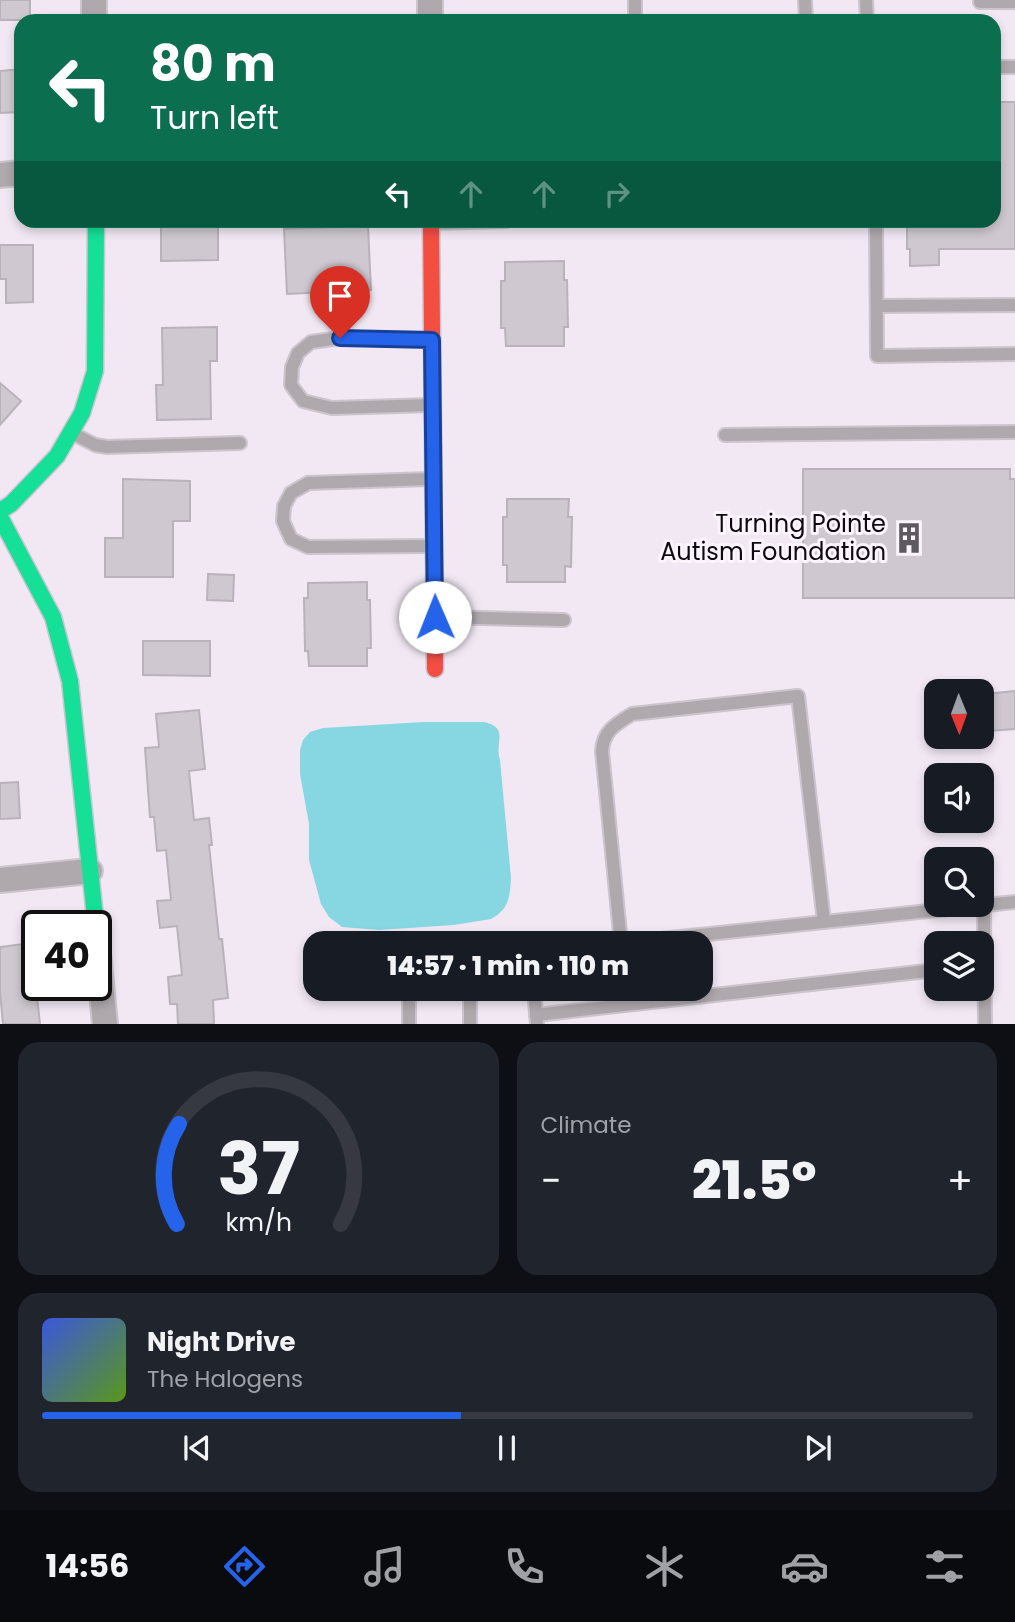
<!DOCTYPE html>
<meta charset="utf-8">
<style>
:root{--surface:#171b24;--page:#20242c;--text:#f1f3f6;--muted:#9ea1a6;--line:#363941;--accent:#2563eb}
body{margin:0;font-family:Poppins,sans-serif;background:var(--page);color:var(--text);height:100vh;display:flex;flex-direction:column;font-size:26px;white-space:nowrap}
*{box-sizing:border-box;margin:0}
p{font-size:23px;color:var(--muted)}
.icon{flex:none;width:38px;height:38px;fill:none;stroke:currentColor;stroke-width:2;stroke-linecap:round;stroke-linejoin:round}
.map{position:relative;height:1024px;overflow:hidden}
.panel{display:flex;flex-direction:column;gap:18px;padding:18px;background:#0d0f14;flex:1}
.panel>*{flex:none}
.hud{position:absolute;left:14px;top:14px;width:987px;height:214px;border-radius:21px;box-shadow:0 4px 10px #0003;background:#0b6e4f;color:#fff;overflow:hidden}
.needle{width:46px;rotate:179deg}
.tools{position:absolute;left:924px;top:679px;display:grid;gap:14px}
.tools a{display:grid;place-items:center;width:70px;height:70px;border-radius:14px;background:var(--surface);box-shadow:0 4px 10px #0003;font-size:35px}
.speed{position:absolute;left:21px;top:910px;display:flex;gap:14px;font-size:35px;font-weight:700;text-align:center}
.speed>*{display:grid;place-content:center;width:91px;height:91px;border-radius:50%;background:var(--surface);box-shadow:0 4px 10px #0003;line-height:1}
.speed .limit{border:4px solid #111;border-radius:10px;background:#fff;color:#111}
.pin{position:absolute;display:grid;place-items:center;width:60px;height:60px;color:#fff;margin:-72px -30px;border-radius:50% 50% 50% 0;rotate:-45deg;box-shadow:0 0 7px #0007}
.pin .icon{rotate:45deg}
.me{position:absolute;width:77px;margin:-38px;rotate:359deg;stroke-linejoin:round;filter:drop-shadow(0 0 5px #0008)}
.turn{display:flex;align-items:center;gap:24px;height:147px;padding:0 21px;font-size:32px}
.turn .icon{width:91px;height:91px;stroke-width:2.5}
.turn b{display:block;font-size:49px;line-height:60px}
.lanes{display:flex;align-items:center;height:66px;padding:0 21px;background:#0003;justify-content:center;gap:35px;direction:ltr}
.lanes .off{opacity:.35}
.big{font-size:52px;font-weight:800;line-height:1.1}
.panel .tile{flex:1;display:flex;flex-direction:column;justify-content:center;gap:10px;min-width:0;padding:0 24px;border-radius:21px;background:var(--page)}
.panel .dial{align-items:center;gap:0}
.dial svg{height:182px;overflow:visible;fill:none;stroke:var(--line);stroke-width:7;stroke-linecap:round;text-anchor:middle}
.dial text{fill:var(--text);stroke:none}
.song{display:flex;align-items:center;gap:21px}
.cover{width:84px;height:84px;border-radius:10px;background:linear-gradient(135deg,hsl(230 70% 55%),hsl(90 70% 35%))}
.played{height:7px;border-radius:4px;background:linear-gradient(90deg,var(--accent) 45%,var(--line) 45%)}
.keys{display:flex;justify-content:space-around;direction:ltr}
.heat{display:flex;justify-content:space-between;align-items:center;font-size:38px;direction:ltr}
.panel .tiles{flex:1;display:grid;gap:18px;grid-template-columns:1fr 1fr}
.tile:last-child{grid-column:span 2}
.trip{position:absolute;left:303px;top:931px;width:410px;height:70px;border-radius:21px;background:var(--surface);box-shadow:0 4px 10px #0003;font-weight:800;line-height:70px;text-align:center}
.dock{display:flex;height:112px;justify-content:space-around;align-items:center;background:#090b0e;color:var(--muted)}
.dock .icon{width:49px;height:49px}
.dock .on{color:var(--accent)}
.dock b{font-size:32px;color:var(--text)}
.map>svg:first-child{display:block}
.water{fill:#87d7e2}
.building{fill:#cfc8d0;stroke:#b9b2bb;stroke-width:2}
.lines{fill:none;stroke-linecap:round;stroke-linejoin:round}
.lane-casing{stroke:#ccc5ce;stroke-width:16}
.street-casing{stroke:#ccc5ce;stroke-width:28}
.fast-casing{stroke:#ccc5ce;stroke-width:19}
.jam-casing{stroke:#ccc5ce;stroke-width:19}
.lane{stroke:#afa9ad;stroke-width:12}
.street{stroke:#afa9ad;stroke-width:24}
.fast{stroke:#16e098;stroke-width:16}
.jam{stroke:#f24e42;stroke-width:16}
.route-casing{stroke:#184099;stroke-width:18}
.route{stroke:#2563eb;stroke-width:12}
.labels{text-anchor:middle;stroke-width:6;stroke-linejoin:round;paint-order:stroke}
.poi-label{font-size:24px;fill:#0f0a11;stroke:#fbf4fc;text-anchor:end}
</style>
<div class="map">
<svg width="1015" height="1024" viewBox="0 0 1015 1024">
<rect width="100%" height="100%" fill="#f1e8f3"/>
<path class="water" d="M424 722H484C510 728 494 742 500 760L511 878C510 896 509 910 491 919L454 925 379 930 342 927 329 917 321 904 309 860V824L300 774V750L303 740 310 732 323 728Z"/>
<g class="building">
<rect x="0" y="0" width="30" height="20"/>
<path d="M21 69V112L0 113V71Z"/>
<path d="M994 102H1015V249H939V265L910 266V249H907V220H994Z"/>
<path d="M161 223H218V260L161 261Z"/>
<path d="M368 226 371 290 287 294 284 229Z"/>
<path d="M0 245H33V302L6 303V279H0Z"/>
<path d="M564 261V280H567L568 327H564V346H506L505 328H501V281H505V262Z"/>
<path d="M217 327V361H210L211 419 157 420 156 385H163L162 328Z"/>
<path d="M0 383 21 401 0 425Z"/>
<path d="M803 469H1010V479H1015V598H803Z"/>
<path d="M123 479 190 481V521H173V577H105V538H123Z"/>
<path d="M507 499H569L568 517H572L571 567 565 566V582H507V565H503V517H507Z"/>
<path d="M208 574 234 575 233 601 207 600Z"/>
<path d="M367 582V600H370L371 648H367V666H309L308 651H305L304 598H308V583Z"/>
<path d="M143 641H210V676L143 675Z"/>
<path d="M1015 691V729L990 731 986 694Z"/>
<path d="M199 710 205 769 189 771 194 820 209 818 212 845H209L219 939H222L228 998 213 1000 214 1024H178L177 1004H170L168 977 182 975 177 926 160 928 157 901 171 900 166 850 157 851 154 817H150L145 748 159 747 156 714Z"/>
<path d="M18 782 20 818 0 819V783Z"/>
<path d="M31 943 40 1024H3L0 992V947Z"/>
</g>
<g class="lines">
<defs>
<g id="lane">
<path d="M635 0V21"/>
<path d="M805 0 806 21"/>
<path d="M866 0 867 21"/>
<path d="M980 2H1015"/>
<path d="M994 67H1015"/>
<path d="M876 220 877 356 1015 354"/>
<path d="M433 223 506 221"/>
<path d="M877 306 1015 305"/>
<path d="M429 340 340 338 311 342 298 353 292 367 291 385 303 401 332 408 431 405"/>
<path d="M72 433 95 445 107 447 240 443"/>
<path d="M725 435 1015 432"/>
<path d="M430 479 308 483 291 493 284 506 283 521 291 539 308 547 433 546"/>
<path d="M438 617 564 620"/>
<path d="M984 906 985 1024"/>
<path d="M621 943 602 751C603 731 616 724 632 714L798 696 824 922"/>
<path d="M623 943 1015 902"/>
<path d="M409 989V1024"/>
<path d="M470 989V1024"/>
<path d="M534 989 537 1024"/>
<path d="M536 1015 936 970"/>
</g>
<g id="street">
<path d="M94 0V21"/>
<path d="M430 0V21"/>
<path d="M0 175 21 173"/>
<path d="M0 880 90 871"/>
<path d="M96 932 105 1024"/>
</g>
<g id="fast">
<path d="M0 511 11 504 57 456 82 413 95 371 96 220"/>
<path d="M0 517 53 617 70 681 96 926"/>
</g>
<path id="jam" d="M431 220 435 669"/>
</defs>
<use href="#lane" class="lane-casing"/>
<use href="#street" class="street-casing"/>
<use href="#fast" class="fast-casing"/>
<use href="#jam" class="jam-casing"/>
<use href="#lane" class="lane"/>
<use href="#street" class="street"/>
<use href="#fast" class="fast"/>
<use href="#jam" class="jam"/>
</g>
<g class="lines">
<defs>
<path id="route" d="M340 338 432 340 435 617"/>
</defs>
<use href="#route" class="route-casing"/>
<use href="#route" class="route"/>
</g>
<defs>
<symbol id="building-bare" viewBox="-9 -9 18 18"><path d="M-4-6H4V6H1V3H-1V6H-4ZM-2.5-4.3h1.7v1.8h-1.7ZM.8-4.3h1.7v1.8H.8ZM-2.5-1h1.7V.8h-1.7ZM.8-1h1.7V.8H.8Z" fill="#5e5860" stroke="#fbf4fc" stroke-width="2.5" paint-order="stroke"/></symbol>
</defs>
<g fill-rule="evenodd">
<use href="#building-bare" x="887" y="516" width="44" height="44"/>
</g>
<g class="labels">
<g class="poi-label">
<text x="886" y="532">Turning Pointe<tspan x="886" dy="28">Autism Foundation</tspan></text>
</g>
</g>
</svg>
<div class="tools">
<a><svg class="needle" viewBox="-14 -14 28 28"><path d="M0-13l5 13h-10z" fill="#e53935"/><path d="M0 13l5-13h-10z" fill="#9ea1a6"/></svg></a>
<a><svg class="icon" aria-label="sound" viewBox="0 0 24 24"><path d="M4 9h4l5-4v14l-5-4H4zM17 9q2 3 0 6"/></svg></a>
<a><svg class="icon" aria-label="search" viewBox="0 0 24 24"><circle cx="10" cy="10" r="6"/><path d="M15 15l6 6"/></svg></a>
<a><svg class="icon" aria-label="layers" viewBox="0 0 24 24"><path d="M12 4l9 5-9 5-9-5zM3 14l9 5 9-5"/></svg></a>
</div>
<div class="speed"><div class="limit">40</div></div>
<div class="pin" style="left:340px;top:338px;background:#d93025"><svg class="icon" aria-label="arrive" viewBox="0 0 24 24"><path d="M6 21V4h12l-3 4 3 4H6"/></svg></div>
<svg class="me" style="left:435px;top:617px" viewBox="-20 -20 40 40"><circle r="19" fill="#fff"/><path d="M0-13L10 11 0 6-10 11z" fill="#2563eb"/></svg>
<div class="trip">14:57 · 1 min · 110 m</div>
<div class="hud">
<div class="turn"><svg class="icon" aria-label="left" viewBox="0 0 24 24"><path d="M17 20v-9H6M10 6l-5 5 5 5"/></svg><div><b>80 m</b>Turn left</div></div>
<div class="lanes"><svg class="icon" aria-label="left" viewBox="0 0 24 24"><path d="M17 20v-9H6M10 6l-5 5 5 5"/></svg><svg class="icon off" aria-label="ahead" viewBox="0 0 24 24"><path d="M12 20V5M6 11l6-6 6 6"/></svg><svg class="icon off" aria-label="ahead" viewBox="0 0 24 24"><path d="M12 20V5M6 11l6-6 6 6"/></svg><svg class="icon off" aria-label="right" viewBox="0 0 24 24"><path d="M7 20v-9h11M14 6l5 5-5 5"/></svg></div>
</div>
</div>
<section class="panel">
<div class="tiles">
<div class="tile dial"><svg viewBox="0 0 100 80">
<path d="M14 69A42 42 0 1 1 86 69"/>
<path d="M14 69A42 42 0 0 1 15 25" stroke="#2563eb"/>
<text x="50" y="56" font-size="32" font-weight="700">37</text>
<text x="50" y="72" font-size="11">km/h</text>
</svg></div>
<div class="tile"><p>Climate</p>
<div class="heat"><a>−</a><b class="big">21.5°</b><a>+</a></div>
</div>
<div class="tile">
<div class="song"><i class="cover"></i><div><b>Night Drive</b><p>The Halogens</p></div></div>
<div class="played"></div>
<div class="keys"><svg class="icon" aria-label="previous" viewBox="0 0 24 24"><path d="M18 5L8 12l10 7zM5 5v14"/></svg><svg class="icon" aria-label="pause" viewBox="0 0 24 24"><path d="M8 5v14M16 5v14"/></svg><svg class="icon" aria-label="next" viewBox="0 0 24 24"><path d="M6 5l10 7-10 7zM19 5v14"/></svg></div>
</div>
</div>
</section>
<nav class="dock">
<b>14:56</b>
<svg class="icon on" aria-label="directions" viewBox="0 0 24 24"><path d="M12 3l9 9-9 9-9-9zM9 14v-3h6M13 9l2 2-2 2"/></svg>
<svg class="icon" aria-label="music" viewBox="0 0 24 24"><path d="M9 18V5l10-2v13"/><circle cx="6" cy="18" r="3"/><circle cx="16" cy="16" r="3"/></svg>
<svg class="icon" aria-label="phone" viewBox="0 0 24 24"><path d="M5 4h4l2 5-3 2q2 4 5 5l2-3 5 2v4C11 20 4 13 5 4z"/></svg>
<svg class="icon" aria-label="climate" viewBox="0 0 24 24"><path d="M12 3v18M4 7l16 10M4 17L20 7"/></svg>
<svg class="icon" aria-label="car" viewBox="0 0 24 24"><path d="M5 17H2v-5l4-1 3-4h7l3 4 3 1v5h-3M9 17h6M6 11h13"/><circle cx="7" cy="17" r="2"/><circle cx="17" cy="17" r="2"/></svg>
<svg class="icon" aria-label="filters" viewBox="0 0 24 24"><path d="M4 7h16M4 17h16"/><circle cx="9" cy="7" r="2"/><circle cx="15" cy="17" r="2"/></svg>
</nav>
